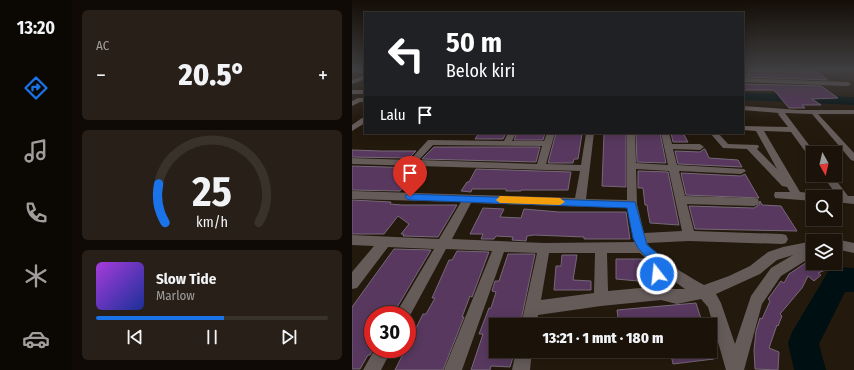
<!DOCTYPE html>
<html lang="id">
<meta charset="utf-8">
<style>
:root{--surface:#1b130a;--page:#282018;--text:#f1f3f6;--muted:#a09e9c;--line:#39322b;--accent:#1a73e8}
body{margin:0;font-family:"Fira Sans Condensed",sans-serif;background:var(--page);color:var(--text);height:100vh;display:flex;flex-direction:column;font-size:15px;white-space:nowrap}
*{box-sizing:border-box;margin:0}
p{font-size:13px;color:var(--muted)}
.icon{flex:none;width:22px;height:22px;fill:none;stroke:currentColor;stroke-width:2;stroke-linecap:round;stroke-linejoin:round}
.map{position:relative;flex:1;overflow:hidden}
.sheet{display:flex;flex-direction:column;gap:10px;padding:10px;background:#0f0a06;width:280px}
.sheet>*{flex:none}
.guide{position:absolute;left:12px;top:12px;width:380px;height:122px;border-radius:0px;box-shadow:0 2px 10px #0003,0 0 0 1px var(--line);background:#202124;color:#fff;overflow:hidden}
.needle{width:26px;rotate:172deg}
.controls{position:absolute;left:454px;top:146px;display:grid;gap:8px}
.controls a{display:grid;place-items:center;width:36px;height:36px;border-radius:0px;background:var(--surface);box-shadow:0 2px 10px #0003,0 0 0 1px var(--line);font-size:20px}
.speed{position:absolute;left:12px;top:306px;display:flex;gap:8px;font-size:20px;font-weight:700;text-align:center}
.speed>*{display:grid;place-content:center;width:52px;height:52px;border-radius:50%;background:var(--surface);box-shadow:0 2px 10px #0003,0 0 0 1px var(--line);line-height:1}
.speed .limit{border:6px solid #d22;background:#fff;color:#111}
.pin{position:absolute;display:grid;place-items:center;width:34px;height:34px;color:#fff;margin:-41px -17px;border-radius:50% 50% 50% 0;rotate:-45deg;box-shadow:0 0 4px #0007}
.pin .icon{rotate:45deg}
.me{position:absolute;width:44px;margin:-22px;rotate:344deg;stroke-linejoin:round;filter:drop-shadow(0 0 3px #0008)}
.turn{display:flex;align-items:center;gap:14px;height:84px;padding:0 16px;font-size:18px}
.turn .icon{width:52px;height:52px;stroke-width:2.5}
.turn b{display:block;font-size:28px;line-height:34px}
.then{display:flex;align-items:center;height:38px;padding:0 16px;background:#0003;gap:8px;font-size:15px}
.big{font-size:30px;font-weight:800;line-height:1.1}
.sheet .widget{flex:1;display:flex;flex-direction:column;justify-content:center;gap:6px;min-width:0;padding:0 14px;border-radius:6px;background:var(--page)}
.sheet .dial{align-items:center;gap:0}
.dial svg{height:104px;overflow:visible;fill:none;stroke:var(--line);stroke-width:7;stroke-linecap:round;text-anchor:middle}
.dial text{fill:var(--text);stroke:none}
.song{display:flex;align-items:center;gap:12px}
.cover{width:48px;height:48px;border-radius:6px;background:linear-gradient(135deg,hsl(280 70% 55%),hsl(230 70% 35%))}
.played{height:4px;border-radius:2px;background:linear-gradient(90deg,var(--accent) 55%,var(--line) 55%)}
.keys{display:flex;justify-content:space-around;direction:ltr}
.heat{display:flex;justify-content:space-between;align-items:center;font-size:22px;direction:ltr}
.trip{position:absolute;left:137px;top:318px;width:228px;height:40px;border-radius:0px;background:var(--surface);box-shadow:0 2px 10px #0003,0 0 0 1px var(--line);font-weight:800;line-height:40px;text-align:center}
main{display:flex;flex:1;min-height:0}
.tabs{display:flex;flex-direction:column;width:72px;justify-content:space-around;align-items:center;background:#0b0804;color:var(--muted)}
.tabs .icon{width:28px;height:28px}
.tabs .on{color:var(--accent)}
.tabs b{font-size:18px;color:var(--text)}
.map>svg:first-child{display:block}
.industrial{fill:#2f1e17}
.lines{fill:none;stroke-linecap:round;stroke-linejoin:round}
.river{fill:#001012;fill-rule:evenodd}
.building{fill:#58385f;stroke:#756978}
.minor{fill:#655c5a;fill-rule:evenodd}
.route{fill:#1a73e8;stroke:#114b97}
.slow{fill:#f59e0b}
</style>
<main>
<nav class="tabs">
<b>13:20</b>
<svg class="icon on" aria-label="directions" viewBox="0 0 24 24"><path d="M12 3l9 9-9 9-9-9zM9 14v-3h6M13 9l2 2-2 2"/></svg>
<svg class="icon" aria-label="music" viewBox="0 0 24 24"><path d="M9 18V5l10-2v13"/><circle cx="6" cy="18" r="3"/><circle cx="16" cy="16" r="3"/></svg>
<svg class="icon" aria-label="phone" viewBox="0 0 24 24"><path d="M5 4h4l2 5-3 2q2 4 5 5l2-3 5 2v4C11 20 4 13 5 4z"/></svg>
<svg class="icon" aria-label="climate" viewBox="0 0 24 24"><path d="M12 3v18M4 7l16 10M4 17L20 7"/></svg>
<svg class="icon" aria-label="car" viewBox="0 0 24 24"><path d="M5 17H2v-5l4-1 3-4h7l3 4 3 1v5h-3M9 17h6M6 11h13"/><circle cx="7" cy="17" r="2"/><circle cx="17" cy="17" r="2"/></svg>
</nav>
<section class="sheet">
<div class="widget"><p>AC</p>
<div class="heat"><a>−</a><b class="big">20.5°</b><a>+</a></div>
</div>
<div class="widget dial"><svg viewBox="0 0 100 80">
<path d="M14 69A42 42 0 1 1 86 69"/>
<path d="M14 69A42 42 0 0 1 9 39" stroke="#1a73e8"/>
<text x="50" y="56" font-size="32" font-weight="700">25</text>
<text x="50" y="72" font-size="11">km/h</text>
</svg></div>
<div class="widget">
<div class="song"><i class="cover"></i><div><b>Slow Tide</b><p>Marlow</p></div></div>
<div class="played"></div>
<div class="keys"><svg class="icon" aria-label="previous" viewBox="0 0 24 24"><path d="M18 5L8 12l10 7zM5 5v14"/></svg><svg class="icon" aria-label="pause" viewBox="0 0 24 24"><path d="M8 5v14M16 5v14"/></svg><svg class="icon" aria-label="next" viewBox="0 0 24 24"><path d="M6 5l10 7-10 7zM19 5v14"/></svg></div>
</div>
</section>
<div class="map">
<svg width="502" height="370" viewBox="0 0 502 370">
<rect width="100%" height="100%" fill="#24190d"/>
<path class="industrial" d="M465 70H502V82H496Z"/>
<g class="lines">
<g class="river">
<path d="M391 92 502 97V105L391 100Z"/>
<path d="M486 267 502 268V292H493L467 344 474 370H442L436 343 440 332 477 270Z"/>
</g>
</g>
<g class="building">
<path d="M395 70 467 73 476 80 391 77V74L398 75Z"/>
<path d="M391 84 469 86 486 98 460 99 469 105H450L453 108H437L422 90H391Z"/>
<path d="M127 133H154L151 139H123Z"/>
<path d="M165 133H193L191 140H162Z"/>
<path d="M204 133 230 134 226 159H222L221 163H196Z"/>
<path d="M265 133H274V187L250 186 252 134Z"/>
<path d="M284 133H308L314 163 285 162Z"/>
<path d="M319 133H331L336 142H321Z"/>
<path d="M82 147H188L184 162 70 159Z"/>
<path d="M352 149H353L357 158 386 160 390 167 326 164 323 151 348 152Z"/>
<path d="M0 150 29 151H64L57 158 0 157Z"/>
<path d="M0 166 67 168 48 191 0 190Z"/>
<path d="M124 169 219 172 216 190H169V191H154V189H120L119 192 109 191 115 182H117Z"/>
<path d="M286 171 316 172 327 225 298 223 296 212 295 205H293L291 188H286Z"/>
<path d="M329 173 389 176 393 174 407 198 334 195Z"/>
<path d="M0 200 39 202 38 204 50 205H105L86 237 51 236 52 234H49L57 224 46 216 32 234H0Z"/>
<path d="M408 201 410 205 429 206 445 231 343 229 337 206 402 208 407 205Z"/>
<path d="M131 208 152 209 148 217 169 218 172 209 207 212H274L278 239H232V237L182 235 175 236 174 241 160 240 161 237 144 236 142 239H129L131 234H118Z"/>
<path d="M42 249 79 250 41 314 21 313V349L18 355H16L8 369H0V307Z"/>
<path d="M105 251 137 252 120 297 118 296 110 317H112L91 370H43L71 314H74L83 298H80L97 260H100Z"/>
<path d="M156 254H183L168 325H144V342L141 353 162 354 158 367 139 366 138 370H119L131 334H127L137 308H139L144 292 140 291 143 281H147Z"/>
<path d="M210 255H225L221 280 239 281V290H202L204 266H209Z"/>
<path d="M461 258V263H470L476 269 466 273 469 275 462 281 456 276 450 288 428 314 430 316 426 326 425 325 417 348 427 352 426 370 403 369 402 350 404 331 408 318 410 319 418 301 416 299 429 281 432 283 437 274Z"/>
<path d="M264 259H293L294 273H297V282L264 279Z"/>
<path d="M344 303 351 325H267L265 310Z"/>
<path d="M318 351H359L362 359 321 364Z"/>
</g>
<g class="lines">
<g class="minor">
<path d="M0 70H9L12 72 9 74Z"/>
<path d="M438 70H467L468 71 465 73Z"/>
<path d="M13 75V79L0 84V80Z"/>
<path d="M391 78 496 82 499 84 496 86 391 82Z"/>
<rect x="0" y="90" width="13" height="4"/>
<path d="M13 98V102H8L0 106V101L6 98Z"/>
<path d="M391 106 447 110H502V114H466L502 153V161L499 160 460 114 433 113 463 153H461V159L458 158 439 132 412 131 448 192 467 194 468 197H461V201L423 198 422 195 423 192H438L435 187 430 186 395 149 371 148 358 133H366L376 144 406 145 407 147 405 149 425 169 404 131 391 130V126L436 127 426 114 427 113 391 110Z"/>
<path d="M10 118H13V123L0 131V125Z"/>
<path d="M156 133H164L160 141H192L195 133H203L194 164 229 165 234 133H242L234 199 275 200V133H283L284 163 316 165 309 133H317L320 144H348L352 147 348 150 321 149 325 165 392 169 394 171 389 174 327 171 333 196 402 198 406 199 407 202 406 205 402 206 335 204 342 231 430 234 434 235 436 239 434 243 430 244 337 241 295 243C304 258 336 276 352 285L377 276 398 266 416 252 431 247 461 241H462L461 256 429 276 410 304 392 370H374L356 307 349 299 325 304 309 300 249 306 186 315 185 325H169L185 253 152 252 110 370H92L140 251 94 249 55 321V315H43L82 249 36 247 5 288 0 289V272L22 246 0 245V235L87 239 109 202 0 199V191L223 198 228 171 0 164V158L58 160 76 140H79L152 141ZM81 145 190 146 185 164 67 160ZM284 169 317 171 330 231 292 233 285 204ZM119 203 275 208 281 238 283 242 192 243 100 239ZM197 253H243L242 293 189 300ZM255 253H288L298 262 299 287 256 291ZM441 255 419 268 399 296 383 344 369 303 364 294 408 274 425 260ZM311 273 333 289H317L313 286Z"/>
<path d="M470 175H480L496 196H502V204L483 202V197H478L484 194Z"/>
<path d="M483 239 502 243V253L483 249V241H478Z"/>
<path d="M23 349H40L29 370H11Z"/>
<path d="M164 351H180L178 370H160Z"/>
</g>
</g>
<linearGradient id="sky" x2="0" y2="1"><stop stop-color="#140e07"/><stop offset="0.57" stop-color="#3f3e40"/><stop offset="1" stop-color="#3f3e40" stop-opacity="0"/></linearGradient>
<rect width="502" height="122" fill="url(#sky)"/>
<path class="route" d="M55 194 283 202 295 245 309 256 311 274 310 278 305 280 301 278 299 274V262L286 248 281 238 275 208 58 200 55 199 53 197Z"/>
<path class="slow" d="M148 196 208 198 213 202 208 205 148 203 144 200Z"/>
</svg>
<div class="controls">
<a><svg class="needle" viewBox="-14 -14 28 28"><path d="M0-13l5 13h-10z" fill="#e53935"/><path d="M0 13l5-13h-10z" fill="#a09e9c"/></svg></a>
<a><svg class="icon" aria-label="search" viewBox="0 0 24 24"><circle cx="10" cy="10" r="6"/><path d="M15 15l6 6"/></svg></a>
<a><svg class="icon" aria-label="layers" viewBox="0 0 24 24"><path d="M12 4l9 5-9 5-9-5zM3 14l9 5 9-5"/></svg></a>
</div>
<div class="speed"><div class="limit">30</div></div>
<div class="pin" style="left:58px;top:197px;background:#d93025"><svg class="icon" aria-label="arrive" viewBox="0 0 24 24"><path d="M6 21V4h12l-3 4 3 4H6"/></svg></div>
<svg class="me" style="left:305px;top:274px" viewBox="-20 -20 40 40"><circle r="17" fill="#1a73e8" stroke="#fff" stroke-width="3"/><path d="M0-11L8 9 0 5-8 9z" fill="#fff"/></svg>
<div class="trip">13:21 · 1 mnt · 180 m</div>
<div class="guide">
<div class="turn"><svg class="icon" aria-label="left" viewBox="0 0 24 24"><path d="M17 20v-9H6M10 6l-5 5 5 5"/></svg><div><b>50 m</b>Belok kiri</div></div>
<div class="then">Lalu<svg class="icon" aria-label="arrive" viewBox="0 0 24 24"><path d="M6 21V4h12l-3 4 3 4H6"/></svg></div>
</div>
</div>
</main>
